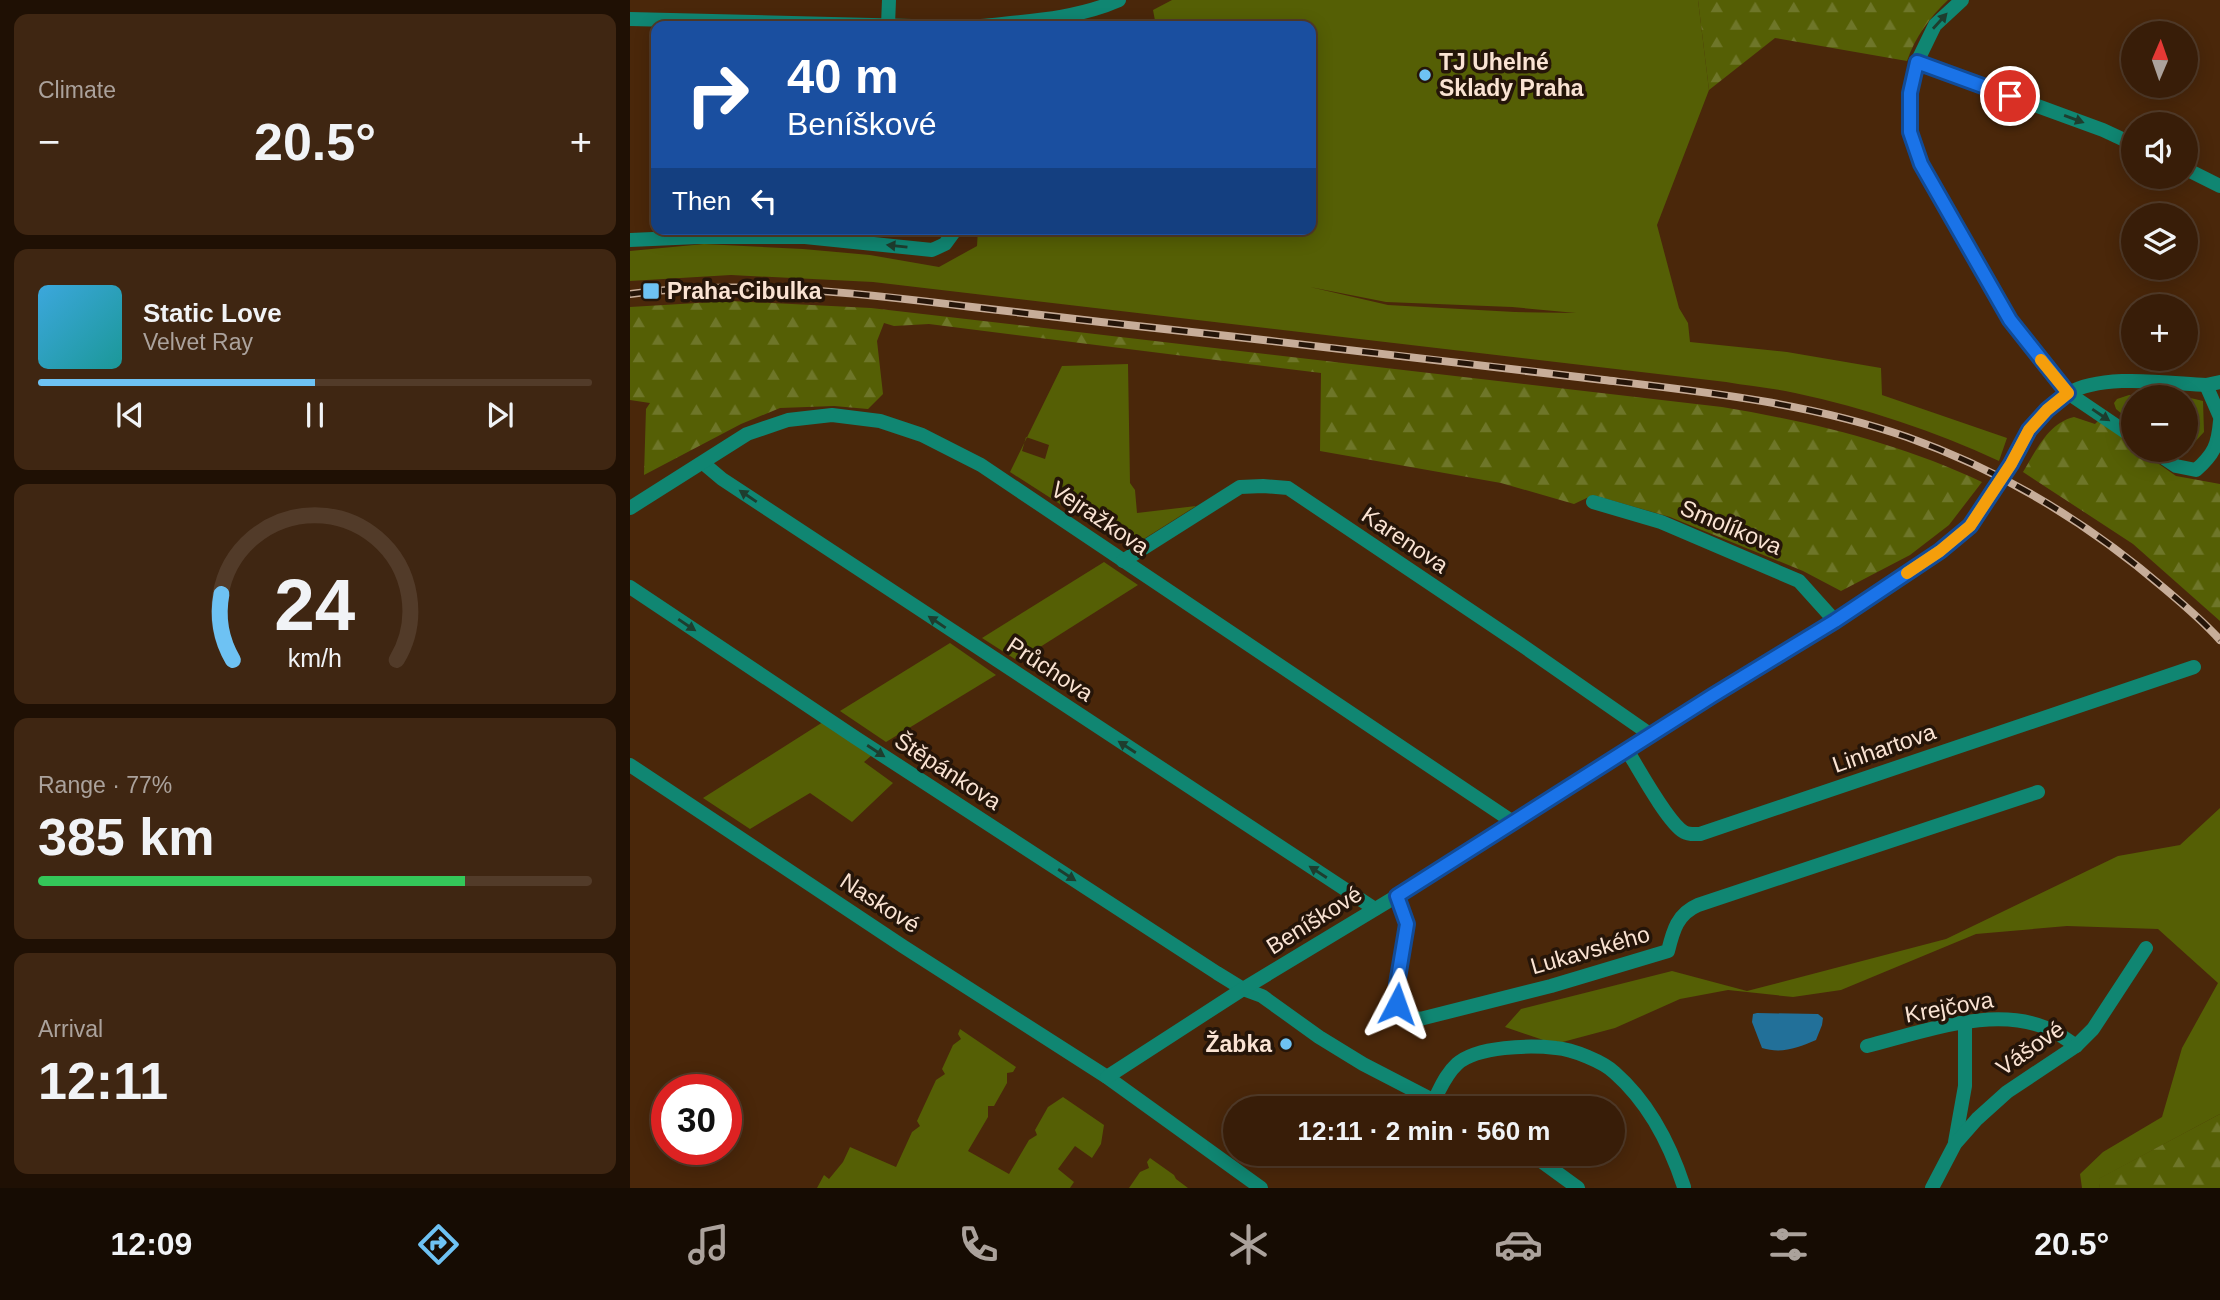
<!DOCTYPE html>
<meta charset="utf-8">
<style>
:root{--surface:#381d08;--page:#3f2612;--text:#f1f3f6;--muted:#aba29c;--line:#523b29;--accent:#6ec2f3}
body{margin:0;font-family:Helvetica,sans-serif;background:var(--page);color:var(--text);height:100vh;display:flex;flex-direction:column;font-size:26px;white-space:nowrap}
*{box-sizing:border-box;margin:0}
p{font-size:23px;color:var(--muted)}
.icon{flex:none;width:38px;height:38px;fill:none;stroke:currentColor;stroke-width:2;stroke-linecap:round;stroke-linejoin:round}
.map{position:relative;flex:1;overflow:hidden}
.details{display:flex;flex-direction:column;gap:14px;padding:14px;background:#1f1004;width:630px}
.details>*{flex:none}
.banner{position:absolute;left:21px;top:21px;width:665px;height:214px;border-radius:14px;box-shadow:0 4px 18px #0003,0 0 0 2px var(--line);background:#1a4fa0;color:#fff;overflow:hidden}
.needle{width:46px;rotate:2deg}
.fabs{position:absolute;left:1491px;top:21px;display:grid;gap:14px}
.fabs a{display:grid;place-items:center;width:77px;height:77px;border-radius:50%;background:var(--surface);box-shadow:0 4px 18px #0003,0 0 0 2px var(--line);font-size:35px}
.speed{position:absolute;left:21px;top:1074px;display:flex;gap:14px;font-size:35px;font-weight:700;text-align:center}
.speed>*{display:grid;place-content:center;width:91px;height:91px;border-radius:50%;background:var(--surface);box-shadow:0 4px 18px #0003,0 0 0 2px var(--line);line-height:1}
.speed .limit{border:10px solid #d22;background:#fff;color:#111}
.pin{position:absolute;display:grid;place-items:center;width:60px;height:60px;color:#fff;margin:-30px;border:4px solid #fff;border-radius:50%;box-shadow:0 2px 7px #0007}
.me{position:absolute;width:77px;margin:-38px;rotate:4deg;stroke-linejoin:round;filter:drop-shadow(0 0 5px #0008)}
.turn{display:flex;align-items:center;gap:24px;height:147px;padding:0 21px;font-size:32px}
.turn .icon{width:91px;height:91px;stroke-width:2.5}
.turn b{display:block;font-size:49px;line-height:60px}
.then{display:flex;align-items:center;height:66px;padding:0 21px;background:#0003;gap:14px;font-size:26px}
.big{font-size:52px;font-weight:800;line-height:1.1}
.details .card{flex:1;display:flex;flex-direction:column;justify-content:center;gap:10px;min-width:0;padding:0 24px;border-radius:14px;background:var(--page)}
.details .dial{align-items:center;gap:0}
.dial svg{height:182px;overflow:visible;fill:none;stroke:var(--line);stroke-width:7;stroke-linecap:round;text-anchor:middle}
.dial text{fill:var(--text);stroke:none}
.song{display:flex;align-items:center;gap:21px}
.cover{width:84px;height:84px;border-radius:10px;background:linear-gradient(135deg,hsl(200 70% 55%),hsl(180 70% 35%))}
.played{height:7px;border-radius:4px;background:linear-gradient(90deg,var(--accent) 50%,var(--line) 50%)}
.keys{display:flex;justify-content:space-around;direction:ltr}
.heat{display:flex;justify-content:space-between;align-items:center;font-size:38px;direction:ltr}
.charge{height:10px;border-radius:5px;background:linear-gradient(90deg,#34c759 77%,var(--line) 0)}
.trip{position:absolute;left:593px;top:1096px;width:402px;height:70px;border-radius:35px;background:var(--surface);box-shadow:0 4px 18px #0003,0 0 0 2px var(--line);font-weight:800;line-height:70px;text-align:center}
.tab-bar{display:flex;height:112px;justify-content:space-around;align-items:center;background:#160c03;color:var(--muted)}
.tab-bar .icon{width:49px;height:49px}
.tab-bar .active{color:var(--accent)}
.tab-bar b{font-size:32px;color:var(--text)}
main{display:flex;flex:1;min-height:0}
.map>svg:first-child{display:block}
.green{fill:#555f05;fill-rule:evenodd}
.forest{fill:url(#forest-firs)}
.water{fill:#227099}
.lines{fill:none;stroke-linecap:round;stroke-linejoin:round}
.street{stroke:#108672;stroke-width:14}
.rail-casing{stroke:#c7ad99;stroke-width:8}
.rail{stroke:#251509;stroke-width:5;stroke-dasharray:16;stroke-linecap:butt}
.street-bridge{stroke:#108672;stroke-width:14}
.oneway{fill:#1e3d2e}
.route-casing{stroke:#114b97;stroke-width:18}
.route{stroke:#1a73e8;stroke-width:12}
.slow{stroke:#f59e0b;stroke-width:12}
.poi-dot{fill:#6ec2f3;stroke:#251509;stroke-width:2.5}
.labels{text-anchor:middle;stroke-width:7;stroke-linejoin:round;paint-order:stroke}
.poi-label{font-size:23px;font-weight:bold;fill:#fae3d3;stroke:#251509;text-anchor:start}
.street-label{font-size:23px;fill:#fae3d3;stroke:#251509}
</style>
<main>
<section class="details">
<div class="card"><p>Climate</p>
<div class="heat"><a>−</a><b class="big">20.5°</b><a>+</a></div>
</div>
<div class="card">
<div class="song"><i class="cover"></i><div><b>Static Love</b><p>Velvet Ray</p></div></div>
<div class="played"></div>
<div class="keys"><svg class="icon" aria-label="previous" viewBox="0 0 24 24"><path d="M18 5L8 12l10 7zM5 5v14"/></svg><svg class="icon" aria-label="pause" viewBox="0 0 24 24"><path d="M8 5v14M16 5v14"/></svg><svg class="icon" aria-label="next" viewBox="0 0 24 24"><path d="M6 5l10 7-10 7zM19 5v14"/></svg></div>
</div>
<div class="card dial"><svg viewBox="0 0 100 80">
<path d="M14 69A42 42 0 1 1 86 69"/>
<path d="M14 69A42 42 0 0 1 9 40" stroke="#6ec2f3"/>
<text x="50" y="56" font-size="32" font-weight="700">24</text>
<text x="50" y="72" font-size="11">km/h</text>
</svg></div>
<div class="card"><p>Range · 77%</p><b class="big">385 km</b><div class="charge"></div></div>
<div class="card"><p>Arrival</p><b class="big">12:11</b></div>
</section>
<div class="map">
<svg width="1590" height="1188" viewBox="0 0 1590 1188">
<defs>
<pattern id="forest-firs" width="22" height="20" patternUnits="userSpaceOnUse" patternTransform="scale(1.75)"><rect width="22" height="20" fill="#555f05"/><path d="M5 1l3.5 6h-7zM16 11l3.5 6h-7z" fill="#6e7629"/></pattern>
</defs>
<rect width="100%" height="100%" fill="#4a270a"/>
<g class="green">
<path d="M542 0H1068L1079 90 1027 225 1049 308 1058 323 1060 342 1157 352 1251 368 1252 395 1377 438 1369 461C1304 431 1236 408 1165 393 1142 388 1119 386 1096 382L243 282 101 275 0 281V251L74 244 173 249 240 255 309 267 347 246 348 229H681V26H526L523 10ZM680 287 756 302 882 307 946 313 885 312 758 305Z"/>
<path d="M498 364 500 483 505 490 507 513 566 506 509 542 498 543 486 540 380 472 432 366ZM396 437 419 445 415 459 392 451Z"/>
<path d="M1499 395C1524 395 1549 394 1573 401L1574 432 1563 444 1556 446V397H1503V423L1486 409 1484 403 1487 399Z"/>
<path d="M474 562 508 585 388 661 352 638Z"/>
<path d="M320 643 366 675 256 742 210 711Z"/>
<path d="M193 722 242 755 234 762 263 783 222 822 180 793 120 829 73 798Z"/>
<path d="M1590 808V1114L1469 1179 1470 1188H1452L1450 1174 1473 1152 1532 1117 1552 1048 1588 983 1528 929 1437 926 1346 934 1211 990 1163 997 1098 990 1050 999 985 1028 925 1044 875 1027 891 1009 1042 971 1117 991 1316 939 1488 856 1550 845Z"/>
<path d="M330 1029 386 1067 383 1072 377 1073V1083L364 1106H358V1117L338 1151 379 1174 399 1140 407 1135 405 1130 418 1107 433 1097 474 1125 471 1144 462 1158 445 1146 428 1169 444 1182 440 1188H187L194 1175 199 1179 213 1162 220 1147 266 1167 282 1132 290 1126 287 1121 306 1080 315 1074 312 1069 323 1045 331 1039 328 1034Z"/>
<path d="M520 1158 544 1175 546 1179 558 1188H499L510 1172 519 1168 517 1162Z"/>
</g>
<g class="forest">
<path d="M1068 0H1318C1300 17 1285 37 1277 61L1145 38 1079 90Z"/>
<path d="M101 301 241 308 1092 407C1182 422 1269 443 1352 482L1319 525 1280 555 1211 591 1173 571 1040 517 963 495 944 504 871 483 690 451 691 373 299 324 264 326 254 323 247 341 253 394 238 409 204 406 150 408 111 424 14 475 16 409 20 403 0 400V307Z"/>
<path d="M1444 417 1465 424 1469 420 1503 445V450H1509L1546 476 1590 484V621L1503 544 1393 472C1406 451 1418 423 1444 417Z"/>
<path d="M1590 1114V1188H1470L1468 1179Z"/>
</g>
<path class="water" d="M1127 1013 1188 1014 1193 1018 1192 1025 1186 1040C1168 1048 1151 1054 1132 1048L1122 1022 1123 1014Z"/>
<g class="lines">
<g class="street">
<path d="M1332 0 1305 25 1287 62 1280 93V132L1291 164 1379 320 1438 393 1503 437"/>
<path d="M0 19 282 26"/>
<path d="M258 25 259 0"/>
<path d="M351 26C398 21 446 19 489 0"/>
<path d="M1287 62 1473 130 1503 144"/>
<path d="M1556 169 1590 186"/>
<path d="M0 240 68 237H175L302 250 315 244 326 229"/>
<path d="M1576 385 1590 417"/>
<path d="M1522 450 1546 466 1566 470C1584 454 1588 445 1590 421"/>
<path d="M73 463 92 479 745 909"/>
<path d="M1381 464C1386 453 1391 441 1398 431 1408 417 1423 402 1437 394 1473 373 1536 383 1576 385L1590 382"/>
<path d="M963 502 1031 522 1169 581 1205 621"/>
<path d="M0 508 117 434 158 420 202 415 250 421 292 435 351 465 883 822"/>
<path d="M493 561 610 487 633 486 658 488 896 648 1021 735"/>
<path d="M0 587 226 738 587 973 613 989 632 996 689 1037 733 1064 818 1108"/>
<path d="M997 750C1008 768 1038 823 1054 832 1059 835 1065 834 1070 834L1564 667"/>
<path d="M0 765 274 947 477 1077 631 1188"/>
<path d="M767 896 777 924 766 999C768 1011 778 1017 790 1019L921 986 1038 951C1043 931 1047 914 1068 905L1408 792"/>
<path d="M1237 1046C1293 1032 1374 1001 1428 1034 1434 1037 1440 1042 1446 1046"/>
<path d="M477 1077 613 989 767 896 1082 696 1205 621 1310 551 1340 526 1360 495"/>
<path d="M804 1100C811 1087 816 1074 827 1064 847 1046 900 1045 926 1048 942 1049 974 1062 985 1073 1019 1103 1040 1144 1054 1187"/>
<path d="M1325 1142 1335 1086V1024"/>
<path d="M900 1153 948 1188"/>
<path d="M1302 1188 1325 1144 1347 1119 1377 1092 1446 1046 1463 1029 1516 948"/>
</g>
<defs>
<path id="rail" d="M0 294C113 279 229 293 342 307 433 318 525 328 616 338 735 352 854 365 974 380 1076 392 1179 403 1277 437 1373 471 1458 523 1535 589 1554 605 1573 621 1590 640"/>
</defs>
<use href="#rail" class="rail-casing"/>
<use href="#rail" class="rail"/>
<path class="street-bridge" d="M1360 495 1381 464"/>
</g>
<defs><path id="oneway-solid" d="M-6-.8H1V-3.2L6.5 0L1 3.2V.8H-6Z" transform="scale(1.75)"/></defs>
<g class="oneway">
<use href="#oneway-solid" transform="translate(1310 21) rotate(-48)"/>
<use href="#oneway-solid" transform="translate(1444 119) rotate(20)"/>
<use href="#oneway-solid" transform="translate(267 246) rotate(-174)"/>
<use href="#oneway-solid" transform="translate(1471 415) rotate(34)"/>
<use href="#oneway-solid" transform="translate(118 496) rotate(-146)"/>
<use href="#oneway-solid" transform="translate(307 622) rotate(-146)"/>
<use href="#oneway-solid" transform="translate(57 625) rotate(34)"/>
<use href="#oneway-solid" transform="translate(497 747) rotate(-147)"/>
<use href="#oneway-solid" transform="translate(246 751) rotate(33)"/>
<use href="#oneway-solid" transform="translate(688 872) rotate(-147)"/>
<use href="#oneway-solid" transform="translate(437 875) rotate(33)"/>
</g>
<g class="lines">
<defs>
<path id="route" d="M767 1004V984L777 924 767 896 1082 696 1205 621 1310 551 1340 526 1381 464 1399 430 1417 410 1438 393 1380 320 1291 164 1280 132V93L1287 62 1380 96"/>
</defs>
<use href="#route" class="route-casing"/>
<use href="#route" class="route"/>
<path class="slow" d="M1277 573 1310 551 1340 526 1381 464 1399 430 1417 410 1438 393 1411 360"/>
</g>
<g class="poi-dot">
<circle cx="795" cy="75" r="7"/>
<rect x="12" y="282" width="18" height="18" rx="3.5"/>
<circle cx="656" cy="1044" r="7"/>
</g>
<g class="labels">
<g class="poi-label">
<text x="809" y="70">TJ Uhelné<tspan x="809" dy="26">Sklady Praha</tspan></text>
<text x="37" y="299">Praha-Cibulka</text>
<text x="642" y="1052" text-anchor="end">Žabka</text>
</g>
<g class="street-label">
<text transform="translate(470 518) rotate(34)" y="8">Vejražkova</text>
<text transform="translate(1101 527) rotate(23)" y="8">Smolíkova</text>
<text transform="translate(775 540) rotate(34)" y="8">Karenova</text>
<text transform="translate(420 669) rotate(33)" y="8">Průchova</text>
<text transform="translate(1254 748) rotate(-19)" y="8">Linhartova</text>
<text transform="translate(318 771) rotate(33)" y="8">Štěpánkova</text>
<text transform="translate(250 903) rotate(33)" y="8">Naskové</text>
<text transform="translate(684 920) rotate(-32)" y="8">Beníškové</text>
<text transform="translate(960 950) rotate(-16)" y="8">Lukavského</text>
<text transform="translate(1319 1007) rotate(-10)" y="8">Krejčova</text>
<text transform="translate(1400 1048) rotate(-35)" y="8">Vášové</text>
</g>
</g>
</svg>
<div class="fabs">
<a><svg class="needle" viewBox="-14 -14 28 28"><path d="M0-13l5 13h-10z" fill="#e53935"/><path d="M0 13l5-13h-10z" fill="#aba29c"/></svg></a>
<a><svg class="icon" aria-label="sound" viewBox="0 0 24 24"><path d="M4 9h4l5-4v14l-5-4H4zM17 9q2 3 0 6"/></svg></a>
<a><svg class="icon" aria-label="layers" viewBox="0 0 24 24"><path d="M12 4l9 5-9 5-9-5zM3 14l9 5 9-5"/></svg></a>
<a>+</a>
<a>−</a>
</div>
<div class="speed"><div class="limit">30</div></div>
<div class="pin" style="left:1380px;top:96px;background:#d93025"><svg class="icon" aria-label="arrive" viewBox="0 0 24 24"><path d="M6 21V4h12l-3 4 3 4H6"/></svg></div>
<svg class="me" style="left:767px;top:1004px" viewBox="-20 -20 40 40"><path d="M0-17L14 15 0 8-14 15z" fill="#1a73e8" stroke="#fff" stroke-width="4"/></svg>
<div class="trip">12:11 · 2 min · 560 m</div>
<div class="banner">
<div class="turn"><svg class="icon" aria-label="right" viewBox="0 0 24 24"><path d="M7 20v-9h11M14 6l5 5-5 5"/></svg><div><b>40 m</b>Beníškové</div></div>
<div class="then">Then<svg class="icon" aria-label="left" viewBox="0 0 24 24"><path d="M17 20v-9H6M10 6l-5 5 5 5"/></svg></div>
</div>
</div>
</main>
<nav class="tab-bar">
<b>12:09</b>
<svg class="icon active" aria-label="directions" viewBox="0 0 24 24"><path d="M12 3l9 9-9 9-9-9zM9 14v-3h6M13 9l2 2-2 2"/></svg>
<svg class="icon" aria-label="music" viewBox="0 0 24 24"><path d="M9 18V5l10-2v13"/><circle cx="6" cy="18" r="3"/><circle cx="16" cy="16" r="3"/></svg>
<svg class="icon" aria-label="phone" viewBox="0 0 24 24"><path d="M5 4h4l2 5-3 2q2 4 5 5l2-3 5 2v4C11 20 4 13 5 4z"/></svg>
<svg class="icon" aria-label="climate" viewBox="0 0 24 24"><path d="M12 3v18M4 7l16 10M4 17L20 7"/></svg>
<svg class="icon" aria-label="car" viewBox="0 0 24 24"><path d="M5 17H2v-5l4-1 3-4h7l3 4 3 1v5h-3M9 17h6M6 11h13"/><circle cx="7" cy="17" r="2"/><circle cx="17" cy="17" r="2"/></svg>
<svg class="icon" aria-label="filters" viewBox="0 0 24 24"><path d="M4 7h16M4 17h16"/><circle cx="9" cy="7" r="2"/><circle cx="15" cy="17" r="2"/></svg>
<b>20.5°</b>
</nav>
